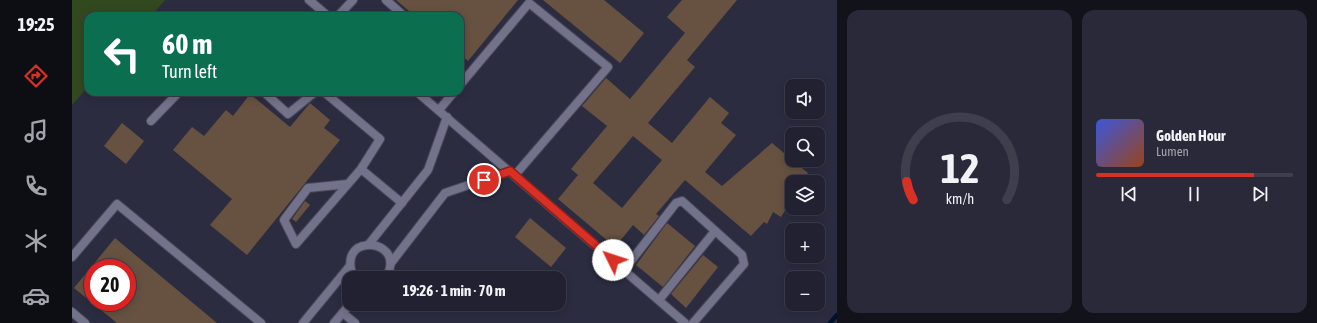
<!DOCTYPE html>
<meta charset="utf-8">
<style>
:root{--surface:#212131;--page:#292939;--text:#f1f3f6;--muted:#a2a3ab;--line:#3e3e4d;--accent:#d93025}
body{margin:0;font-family:"Asap Condensed",sans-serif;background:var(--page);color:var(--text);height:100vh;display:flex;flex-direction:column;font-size:15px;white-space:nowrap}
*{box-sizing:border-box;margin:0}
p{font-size:13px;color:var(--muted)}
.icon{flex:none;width:22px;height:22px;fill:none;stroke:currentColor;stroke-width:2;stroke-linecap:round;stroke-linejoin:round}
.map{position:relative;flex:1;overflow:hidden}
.panel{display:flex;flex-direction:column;gap:10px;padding:10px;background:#12121b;width:480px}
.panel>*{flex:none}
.banner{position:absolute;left:12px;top:12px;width:380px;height:84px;border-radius:12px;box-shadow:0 2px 10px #0003,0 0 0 1px var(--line);background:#0b6e4f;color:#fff;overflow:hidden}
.fabs{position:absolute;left:713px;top:79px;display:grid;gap:8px}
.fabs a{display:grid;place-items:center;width:40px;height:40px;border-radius:8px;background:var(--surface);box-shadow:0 2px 10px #0003,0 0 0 1px var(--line);font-size:20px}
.speed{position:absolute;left:12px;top:259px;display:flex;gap:8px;font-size:20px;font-weight:700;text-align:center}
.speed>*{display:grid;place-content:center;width:52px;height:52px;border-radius:50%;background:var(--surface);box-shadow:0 2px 10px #0003,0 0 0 1px var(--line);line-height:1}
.speed .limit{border:6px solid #d22;background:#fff;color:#111}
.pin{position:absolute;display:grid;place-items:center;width:34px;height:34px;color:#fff;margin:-17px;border:2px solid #fff;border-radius:50%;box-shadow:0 1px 4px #0007}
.me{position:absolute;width:44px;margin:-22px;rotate:311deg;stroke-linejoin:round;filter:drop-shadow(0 0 3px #0008)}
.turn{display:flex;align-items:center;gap:14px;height:84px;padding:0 12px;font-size:18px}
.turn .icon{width:52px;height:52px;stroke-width:2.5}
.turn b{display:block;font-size:28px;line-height:34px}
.panel .widget{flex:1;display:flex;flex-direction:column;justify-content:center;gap:6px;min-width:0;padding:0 14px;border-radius:12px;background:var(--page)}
.panel .dial{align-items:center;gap:0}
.dial svg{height:104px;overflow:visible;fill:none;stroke:var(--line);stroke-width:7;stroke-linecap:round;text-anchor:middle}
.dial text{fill:var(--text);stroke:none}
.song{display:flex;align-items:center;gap:12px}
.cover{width:48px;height:48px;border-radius:6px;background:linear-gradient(135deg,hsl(230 70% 55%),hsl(20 70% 35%))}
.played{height:4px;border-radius:2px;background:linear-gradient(90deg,var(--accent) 80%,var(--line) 80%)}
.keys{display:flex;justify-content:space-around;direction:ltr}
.panel .tiles{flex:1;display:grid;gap:10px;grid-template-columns:repeat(2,1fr)}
.trip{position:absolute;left:270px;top:271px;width:224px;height:40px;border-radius:12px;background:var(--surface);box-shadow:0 2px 10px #0003,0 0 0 1px var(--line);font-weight:700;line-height:40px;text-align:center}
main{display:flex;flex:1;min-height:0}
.tabs{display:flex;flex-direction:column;width:72px;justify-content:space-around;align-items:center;background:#0d0d14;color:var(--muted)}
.tabs .icon{width:28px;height:28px}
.tabs .active{color:var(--accent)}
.tabs b{font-size:18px;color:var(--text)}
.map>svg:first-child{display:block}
.green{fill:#324920}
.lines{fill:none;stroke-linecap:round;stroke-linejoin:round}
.stream{stroke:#00122b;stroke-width:4.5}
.building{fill:#675241;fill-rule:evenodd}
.service-casing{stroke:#4a495b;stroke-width:10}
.service{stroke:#72728b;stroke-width:8}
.route-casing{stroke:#8d1f18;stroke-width:10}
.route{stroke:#d93025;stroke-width:7}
</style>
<main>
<nav class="tabs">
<b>19:25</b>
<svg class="icon active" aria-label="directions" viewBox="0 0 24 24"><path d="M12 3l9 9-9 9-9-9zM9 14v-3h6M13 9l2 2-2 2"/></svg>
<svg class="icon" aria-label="music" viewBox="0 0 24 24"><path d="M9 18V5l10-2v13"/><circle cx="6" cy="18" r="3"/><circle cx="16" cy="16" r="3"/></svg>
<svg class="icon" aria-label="phone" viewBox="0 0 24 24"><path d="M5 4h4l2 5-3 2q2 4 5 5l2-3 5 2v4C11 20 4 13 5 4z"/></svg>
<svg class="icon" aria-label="climate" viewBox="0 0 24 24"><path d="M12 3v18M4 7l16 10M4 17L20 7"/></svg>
<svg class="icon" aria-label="car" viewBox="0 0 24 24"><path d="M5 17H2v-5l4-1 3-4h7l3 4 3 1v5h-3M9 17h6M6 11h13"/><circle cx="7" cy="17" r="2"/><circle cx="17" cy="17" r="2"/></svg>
</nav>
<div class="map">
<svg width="765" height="323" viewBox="0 0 765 323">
<rect width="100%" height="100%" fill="#2c2c41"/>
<path class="green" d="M0 0H93L79 16H16V87L0 105Z"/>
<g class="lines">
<path class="stream" d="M758 323 765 315"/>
</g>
<g class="building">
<path d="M324 0H446L396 61 388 54V16H343Z"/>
<path d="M471 0H532L572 33 548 63Z"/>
<path d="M610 0H665L615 60 623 67 576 123 600 143 638 97 657 113 649 123 664 135 633 172 650 186 700 143 736 173 730 182H720V199L709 217 701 212 695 224 692 222 679 236 613 180 584 214 587 216 572 235 561 225 543 247 486 199 506 175 499 169 535 126 510 106 534 78 558 99 613 33 595 17ZM561 136 590 160 550 208 521 183Z"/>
<path d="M178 94 218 127 238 103 258 120 252 128 268 140 175 255 138 225 160 199 101 150 120 127 132 136 154 110 161 116Z"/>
<path d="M50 123 72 141 54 164 32 146Z"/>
<path d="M233 201 238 205 224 222 220 219Z"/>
<path d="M458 218 494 248 479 267 443 237Z"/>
<path d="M595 223 623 246 591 287 564 265Z"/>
<path d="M43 238 145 323H45L2 288ZM21 268H55V302H21Z"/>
<path d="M631 255 646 267 614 308 599 294Z"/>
</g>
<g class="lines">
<defs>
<g id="service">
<path d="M237 0 256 16"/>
<path d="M314 0 332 16"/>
<path d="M266 16 281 0"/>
<path d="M388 85 457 3 536 67 443 175"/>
<path d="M192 92 216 114 243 92"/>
<path d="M252 92 308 139 289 169 330 203"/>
<path d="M345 92 613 323"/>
<path d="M367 110 382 92"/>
<path d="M79 121 107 92"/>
<path d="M276 184 236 188 212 220 224 244 289 169"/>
<path d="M297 244 356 170 375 117"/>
<path d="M0 257 45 204 189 323"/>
<path d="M319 263 373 193 438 171"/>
<path d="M552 270 604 203 610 201 670 255 672 264 621 323"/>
<path d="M282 278C263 235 324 237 318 267 317 271 317 275 313 278"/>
<path d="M587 300 643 231"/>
<path d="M0 312 13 323"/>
<path d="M271 313 283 323"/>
<path d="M231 323 277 267"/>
<path d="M262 323 278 304"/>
</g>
</defs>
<use href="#service" class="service-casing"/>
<use href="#service" class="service"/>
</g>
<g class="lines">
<defs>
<path id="route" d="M412 180 438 171 541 260"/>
</defs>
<use href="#route" class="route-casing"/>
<use href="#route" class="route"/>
</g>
</svg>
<div class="fabs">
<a><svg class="icon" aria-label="sound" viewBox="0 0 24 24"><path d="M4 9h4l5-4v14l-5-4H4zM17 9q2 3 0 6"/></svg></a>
<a><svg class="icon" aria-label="search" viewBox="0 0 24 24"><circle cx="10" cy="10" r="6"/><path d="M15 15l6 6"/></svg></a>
<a><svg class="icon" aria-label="layers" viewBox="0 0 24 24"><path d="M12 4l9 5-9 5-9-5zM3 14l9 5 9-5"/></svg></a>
<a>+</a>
<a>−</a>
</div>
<div class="speed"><div class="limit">20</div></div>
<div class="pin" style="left:412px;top:180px;background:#d93025"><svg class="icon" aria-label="arrive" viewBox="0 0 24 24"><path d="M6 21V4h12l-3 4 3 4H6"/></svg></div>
<svg class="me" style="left:541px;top:260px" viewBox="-20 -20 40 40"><circle r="19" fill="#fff"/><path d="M0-13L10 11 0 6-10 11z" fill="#d93025"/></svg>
<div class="trip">19:26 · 1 min · 70 m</div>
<div class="banner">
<div class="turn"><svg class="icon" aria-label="left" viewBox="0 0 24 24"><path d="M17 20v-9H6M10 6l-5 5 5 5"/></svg><div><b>60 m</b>Turn left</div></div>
</div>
</div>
<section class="panel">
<div class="tiles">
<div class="widget dial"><svg viewBox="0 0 100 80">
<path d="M14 69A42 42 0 1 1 86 69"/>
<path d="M14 69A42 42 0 0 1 9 55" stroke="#d93025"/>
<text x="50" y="56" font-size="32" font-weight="700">12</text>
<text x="50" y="72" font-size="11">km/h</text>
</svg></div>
<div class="widget">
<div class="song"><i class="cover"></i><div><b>Golden Hour</b><p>Lumen</p></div></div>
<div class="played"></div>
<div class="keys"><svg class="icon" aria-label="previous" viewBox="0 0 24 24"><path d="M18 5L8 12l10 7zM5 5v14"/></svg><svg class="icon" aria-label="pause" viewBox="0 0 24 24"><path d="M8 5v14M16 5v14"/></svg><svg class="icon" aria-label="next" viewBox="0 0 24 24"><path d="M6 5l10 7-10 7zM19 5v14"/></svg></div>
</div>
</div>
</section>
</main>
